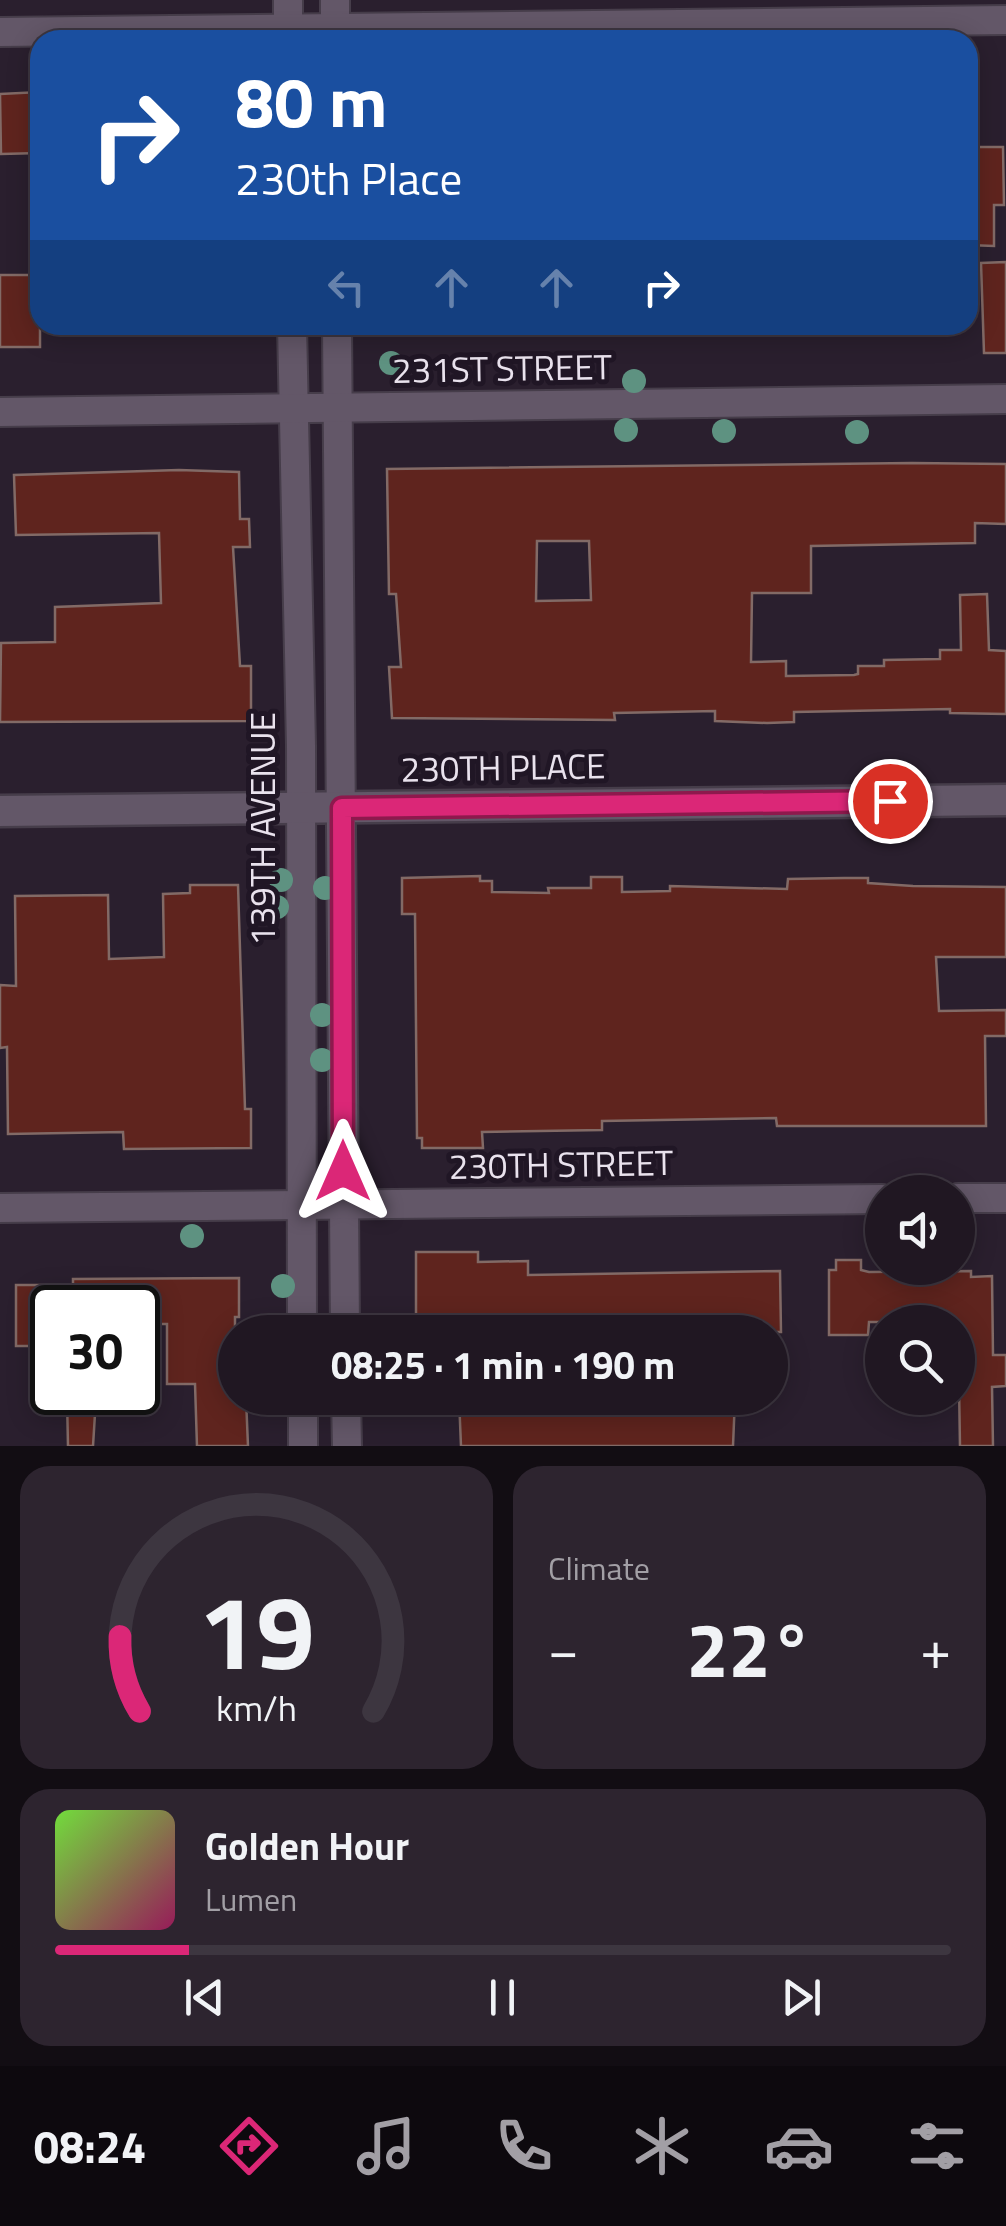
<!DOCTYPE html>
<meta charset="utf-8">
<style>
:root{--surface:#201722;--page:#2d242f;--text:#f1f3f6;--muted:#a29fa5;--line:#3d3640;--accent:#db2777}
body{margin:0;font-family:"Titillium Web",sans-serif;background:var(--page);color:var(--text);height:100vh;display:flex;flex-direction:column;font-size:38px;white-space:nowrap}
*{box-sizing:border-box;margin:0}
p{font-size:32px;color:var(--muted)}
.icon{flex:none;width:55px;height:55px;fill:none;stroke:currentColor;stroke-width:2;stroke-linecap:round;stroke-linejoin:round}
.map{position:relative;height:1446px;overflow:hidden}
.details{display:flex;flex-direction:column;gap:20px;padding:20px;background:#120d13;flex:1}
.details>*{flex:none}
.guide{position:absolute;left:30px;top:30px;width:948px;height:305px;border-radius:30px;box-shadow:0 5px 25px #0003,0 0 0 2px var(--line);background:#1a4fa0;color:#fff;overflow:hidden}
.controls{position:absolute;left:865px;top:1175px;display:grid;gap:20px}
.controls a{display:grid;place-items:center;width:110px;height:110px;border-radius:50%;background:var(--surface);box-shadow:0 5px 25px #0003,0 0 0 2px var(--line);font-size:50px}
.speed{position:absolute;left:30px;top:1285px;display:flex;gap:20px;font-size:50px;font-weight:700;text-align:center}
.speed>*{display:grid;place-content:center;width:130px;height:130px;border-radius:50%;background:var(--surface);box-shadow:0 5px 25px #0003,0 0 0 2px var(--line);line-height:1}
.speed .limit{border:5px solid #111;border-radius:15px;background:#fff;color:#111}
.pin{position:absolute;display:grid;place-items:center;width:85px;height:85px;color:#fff;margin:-42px;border:5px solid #fff;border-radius:50%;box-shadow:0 2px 10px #0007}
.me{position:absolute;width:110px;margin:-55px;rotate:0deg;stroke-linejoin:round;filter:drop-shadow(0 0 8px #0008)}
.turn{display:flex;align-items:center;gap:35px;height:210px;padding:0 40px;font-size:45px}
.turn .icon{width:130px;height:130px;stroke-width:2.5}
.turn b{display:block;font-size:70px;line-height:85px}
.lanes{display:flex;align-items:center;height:95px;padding:0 40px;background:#0003;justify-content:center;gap:50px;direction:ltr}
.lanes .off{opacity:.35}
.big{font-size:75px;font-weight:700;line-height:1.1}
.details .tile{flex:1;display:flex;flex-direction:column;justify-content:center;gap:15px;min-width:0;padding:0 35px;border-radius:30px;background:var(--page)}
.details .dial{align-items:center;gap:0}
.dial svg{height:260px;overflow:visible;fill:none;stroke:var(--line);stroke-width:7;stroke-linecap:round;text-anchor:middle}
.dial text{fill:var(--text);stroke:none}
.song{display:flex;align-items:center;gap:30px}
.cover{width:120px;height:120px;border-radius:15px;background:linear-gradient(135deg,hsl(100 70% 55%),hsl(330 70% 35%))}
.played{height:10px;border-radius:5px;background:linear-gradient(90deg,var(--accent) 15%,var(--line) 15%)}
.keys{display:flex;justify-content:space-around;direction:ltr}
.heat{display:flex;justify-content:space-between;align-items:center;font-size:55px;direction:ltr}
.details .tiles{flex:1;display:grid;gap:20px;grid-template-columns:1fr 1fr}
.tile:last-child{grid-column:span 2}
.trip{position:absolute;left:218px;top:1315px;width:570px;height:100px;border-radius:50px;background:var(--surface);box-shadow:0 5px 25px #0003,0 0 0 2px var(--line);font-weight:700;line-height:100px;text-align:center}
.dock{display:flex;height:160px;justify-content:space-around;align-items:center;background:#0d090e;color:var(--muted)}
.dock .icon{width:70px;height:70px}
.dock .current{color:var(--accent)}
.dock b{font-size:45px;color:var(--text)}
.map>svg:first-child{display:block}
.building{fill:#5f241e;stroke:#826a66;stroke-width:2.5;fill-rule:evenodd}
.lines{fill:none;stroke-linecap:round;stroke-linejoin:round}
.minor-casing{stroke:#463d4a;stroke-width:32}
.tertiary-casing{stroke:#463d4a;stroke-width:35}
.minor{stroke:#635768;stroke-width:28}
.tertiary{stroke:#635768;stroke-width:30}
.tree{fill:#5e9281}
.route-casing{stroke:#8e194d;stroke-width:25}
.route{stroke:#db2777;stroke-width:18}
.labels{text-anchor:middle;stroke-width:10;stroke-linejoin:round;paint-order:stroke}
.street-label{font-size:35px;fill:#e9e2ed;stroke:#201625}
</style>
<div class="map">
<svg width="1006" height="1446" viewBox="0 0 1006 1446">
<rect width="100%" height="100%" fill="#2a1f2e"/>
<g class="building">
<path d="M40 92V153L1 154 0 94Z"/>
<path d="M968 147H1003L1004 205H994V246L968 245Z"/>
<path d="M1006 262V353H984L981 263Z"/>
<rect x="0" y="275" width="40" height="72"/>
<path d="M912 463 1006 464V524L975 523V543L811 546V593H752L751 662 786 661V676L854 675 858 674V666H884V660L940 659V650H961L960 595 987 594 989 650 1006 651V714L950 713V709L794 712V722L767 723 715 721V711L614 713 615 720 392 718 389 667H401L396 594H389L387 469ZM537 541H589L591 600 536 601Z"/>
<path d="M179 470 239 472 240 519H249L250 547H233L240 666H251V721L0 722 1 643 55 642V607L161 603 159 533 16 535 14 475Z"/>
<path d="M480 876V881H492V892L549 893 548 888H591V877H622V892L670 891V886L787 889 788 879 844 878H868V883L913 886 1006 887V957H936L939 1011 1006 1010V1036H985L986 1126H777L776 1118 602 1121V1130L482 1132 483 1148H422V1138H417L415 914H402V878Z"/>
<path d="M190 885H238L245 1109H251V1148L124 1149 123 1132 8 1134 7 1047 0 1048V985L16 986 15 896 108 895 109 959 164 957 163 894 190 893Z"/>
<path d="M416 1252H478V1262L528 1261V1275L780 1271 781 1332H550V1320H474V1332H416Z"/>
<path d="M836 1260H861V1270L869 1272 971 1271V1277L992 1276 993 1355H1006V1386L992 1387 993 1446H960L958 1322H869L868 1335H829V1270H836Z"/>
<path d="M239 1278V1317H235V1398H246L248 1446H197L195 1384H167V1324H156V1308H73V1279Z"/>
<rect x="16" y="1285" width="36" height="61"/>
<path d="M67 1398H96L93 1446H68Z"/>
<path d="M459 1398H735L733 1446H461Z"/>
</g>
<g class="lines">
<defs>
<g id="minor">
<path d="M288 0V40"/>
<path d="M335 0V40"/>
<path d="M0 32 1006 20"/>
<path d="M292 325 301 746 302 1332"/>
<path d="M337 325 345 1332"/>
<path d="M0 412 1006 399"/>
<path d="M958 1198H1006"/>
<path d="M0 1208 882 1199"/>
<path d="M303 1398V1446"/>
<path d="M346 1398 347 1446"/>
</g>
<path id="tertiary" d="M0 811 1006 800"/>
</defs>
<use href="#minor" class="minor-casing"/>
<use href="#tertiary" class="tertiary-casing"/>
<use href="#minor" class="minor"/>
<use href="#tertiary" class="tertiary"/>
</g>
<g class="tree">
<circle cx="391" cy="363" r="12"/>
<circle cx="634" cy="381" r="12"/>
<circle cx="626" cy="430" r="12"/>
<circle cx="724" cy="431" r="12"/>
<circle cx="857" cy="432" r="12"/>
<circle cx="281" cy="880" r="12"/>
<circle cx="325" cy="888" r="12"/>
<circle cx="277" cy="907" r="12"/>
<circle cx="322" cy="1015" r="12"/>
<circle cx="322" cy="1060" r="12"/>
<circle cx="192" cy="1236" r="12"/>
<circle cx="283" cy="1286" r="12"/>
</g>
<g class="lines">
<defs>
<path id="route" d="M343 1171 342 808 890 801"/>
</defs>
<use href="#route" class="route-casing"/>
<use href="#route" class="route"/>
</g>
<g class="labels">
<g class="street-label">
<text transform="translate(502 369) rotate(-1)" y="12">231ST STREET</text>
<text transform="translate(503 768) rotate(-1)" y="12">230TH PLACE</text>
<text transform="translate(263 829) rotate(-90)" y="12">139TH AVENUE</text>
<text transform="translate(561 1165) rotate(-1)" y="12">230TH STREET</text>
</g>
</g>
</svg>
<div class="controls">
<a><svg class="icon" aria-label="sound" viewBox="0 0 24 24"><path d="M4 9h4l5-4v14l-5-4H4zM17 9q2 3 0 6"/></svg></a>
<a><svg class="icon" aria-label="search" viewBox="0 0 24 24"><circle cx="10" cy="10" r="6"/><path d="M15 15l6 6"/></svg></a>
</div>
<div class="speed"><div class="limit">30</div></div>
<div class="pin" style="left:890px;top:801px;background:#d93025"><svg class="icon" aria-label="arrive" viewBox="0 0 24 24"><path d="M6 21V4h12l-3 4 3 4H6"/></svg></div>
<svg class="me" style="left:343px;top:1171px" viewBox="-20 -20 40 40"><path d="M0-17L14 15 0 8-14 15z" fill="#db2777" stroke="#fff" stroke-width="4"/></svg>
<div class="trip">08:25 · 1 min · 190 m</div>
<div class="guide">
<div class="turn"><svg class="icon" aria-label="right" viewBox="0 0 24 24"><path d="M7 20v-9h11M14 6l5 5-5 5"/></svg><div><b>80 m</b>230th Place</div></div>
<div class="lanes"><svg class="icon off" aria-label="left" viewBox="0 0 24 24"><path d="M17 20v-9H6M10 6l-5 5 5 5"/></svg><svg class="icon off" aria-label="ahead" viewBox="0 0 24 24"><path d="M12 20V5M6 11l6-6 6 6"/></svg><svg class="icon off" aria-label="ahead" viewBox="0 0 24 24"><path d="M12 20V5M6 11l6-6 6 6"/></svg><svg class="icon" aria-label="right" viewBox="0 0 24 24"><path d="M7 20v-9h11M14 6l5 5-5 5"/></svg></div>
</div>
</div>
<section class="details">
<div class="tiles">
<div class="tile dial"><svg viewBox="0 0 100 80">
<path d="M14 69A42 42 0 1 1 86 69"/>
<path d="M14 69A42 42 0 0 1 8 46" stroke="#db2777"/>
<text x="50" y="56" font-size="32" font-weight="700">19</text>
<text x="50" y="72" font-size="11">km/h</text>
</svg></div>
<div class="tile"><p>Climate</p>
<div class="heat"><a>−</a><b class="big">22°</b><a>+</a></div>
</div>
<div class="tile">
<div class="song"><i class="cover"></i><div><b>Golden Hour</b><p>Lumen</p></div></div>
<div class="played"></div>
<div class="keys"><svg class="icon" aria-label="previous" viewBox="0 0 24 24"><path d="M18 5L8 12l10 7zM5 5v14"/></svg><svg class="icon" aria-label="pause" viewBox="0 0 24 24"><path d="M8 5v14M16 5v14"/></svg><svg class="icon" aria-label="next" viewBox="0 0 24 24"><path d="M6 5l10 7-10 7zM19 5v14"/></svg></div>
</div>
</div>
</section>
<nav class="dock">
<b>08:24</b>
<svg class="icon current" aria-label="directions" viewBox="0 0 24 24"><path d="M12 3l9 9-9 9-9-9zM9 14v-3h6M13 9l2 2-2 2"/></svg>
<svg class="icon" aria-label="music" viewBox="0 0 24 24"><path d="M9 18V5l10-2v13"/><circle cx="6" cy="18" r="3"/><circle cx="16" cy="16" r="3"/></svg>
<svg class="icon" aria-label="phone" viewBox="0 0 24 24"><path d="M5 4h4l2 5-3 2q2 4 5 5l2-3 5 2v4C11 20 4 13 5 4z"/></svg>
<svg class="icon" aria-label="climate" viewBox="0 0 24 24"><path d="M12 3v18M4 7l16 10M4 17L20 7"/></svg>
<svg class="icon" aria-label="car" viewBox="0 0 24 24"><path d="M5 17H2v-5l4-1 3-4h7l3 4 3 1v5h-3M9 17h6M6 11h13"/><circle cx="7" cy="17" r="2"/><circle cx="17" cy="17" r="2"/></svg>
<svg class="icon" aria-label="filters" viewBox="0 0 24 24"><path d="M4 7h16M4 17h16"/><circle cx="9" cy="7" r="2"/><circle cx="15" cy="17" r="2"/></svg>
</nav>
